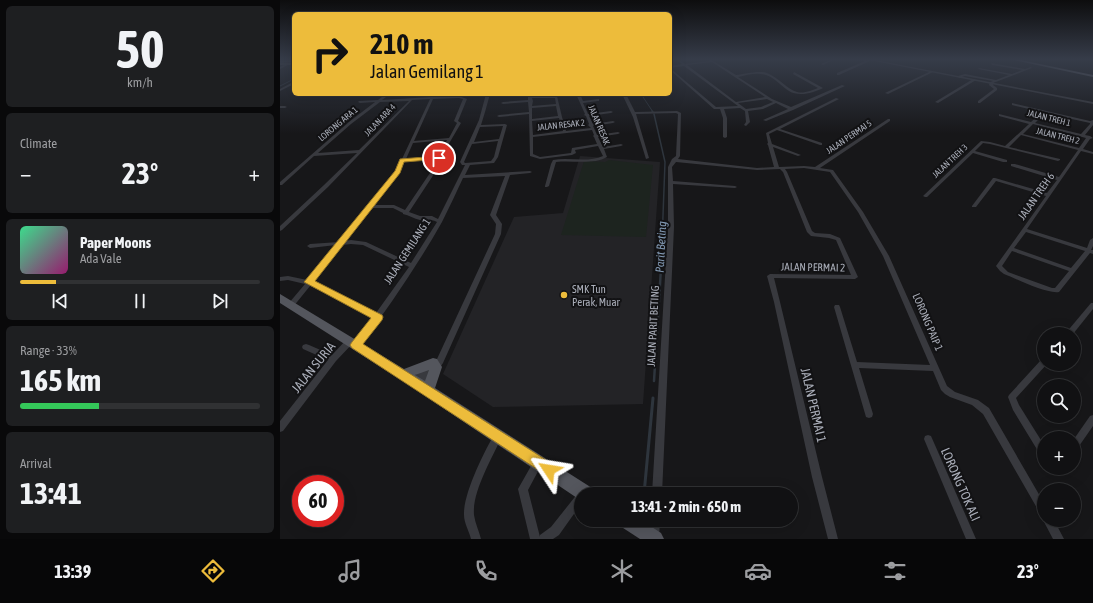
<!DOCTYPE html>
<meta charset="utf-8">
<style>
:root{--surface:#111113;--page:#1e1f21;--text:#f1f3f6;--muted:#9c9da0;--line:#303133;--accent:#edbc3b}
body{margin:0;font-family:"Asap Condensed",sans-serif;background:var(--page);color:var(--text);height:100vh;display:flex;flex-direction:column;font-size:15px;white-space:nowrap}
*{box-sizing:border-box;margin:0}
p{font-size:13px;color:var(--muted)}
.icon{flex:none;width:22px;height:22px;fill:none;stroke:currentColor;stroke-width:2;stroke-linecap:round;stroke-linejoin:round}
.map{position:relative;flex:1;overflow:hidden}
.details{display:flex;flex-direction:column;gap:6px;padding:6px;background:#09090a;width:280px}
.details>*{flex:none}
.banner{position:absolute;left:12px;top:12px;width:380px;height:84px;border-radius:6px;box-shadow:0 4px 16px #0002,0 0 0 1px var(--line);background:#edbc3b;color:#111;overflow:hidden}
.tools{position:absolute;left:757px;top:327px;display:grid;gap:8px}
.tools a{display:grid;place-items:center;width:44px;height:44px;border-radius:50%;background:var(--surface);box-shadow:0 4px 16px #0002,0 0 0 1px var(--line);font-size:20px}
.speed{position:absolute;left:12px;top:475px;display:flex;gap:8px;font-size:20px;font-weight:700;text-align:center}
.speed>*{display:grid;place-content:center;width:52px;height:52px;border-radius:50%;background:var(--surface);box-shadow:0 4px 16px #0002,0 0 0 1px var(--line);line-height:1}
.speed .limit{border:6px solid #d22;background:#fff;color:#111}
.pin{position:absolute;display:grid;place-items:center;width:34px;height:34px;color:#fff;margin:-17px;border:2px solid #fff;border-radius:50%;box-shadow:0 1px 4px #0007}
.me{position:absolute;width:44px;margin:-22px;rotate:303deg;stroke-linejoin:round;filter:drop-shadow(0 0 3px #0008)}
.turn{display:flex;align-items:center;gap:14px;height:84px;padding:0 12px;font-size:18px}
.turn .icon{width:52px;height:52px;stroke-width:2.5}
.turn b{display:block;font-size:28px;line-height:34px}
.big{font-size:30px;font-weight:700;line-height:1.1}
.details .card{flex:1;display:flex;flex-direction:column;justify-content:center;gap:6px;min-width:0;padding:0 14px;border-radius:6px;background:var(--page)}
.details .dial{align-items:center;gap:0}
.dial b{font-size:52px;line-height:1}
.song{display:flex;align-items:center;gap:12px}
.cover{width:48px;height:48px;border-radius:6px;background:linear-gradient(135deg,hsl(150 70% 55%),hsl(320 70% 35%))}
.played{height:4px;border-radius:2px;background:linear-gradient(90deg,var(--accent) 15%,var(--line) 15%)}
.keys{display:flex;justify-content:space-around;direction:ltr}
.heat{display:flex;justify-content:space-between;align-items:center;font-size:22px;direction:ltr}
.charge{height:6px;border-radius:3px;background:linear-gradient(90deg,#34c759 33%,var(--line) 0)}
.trip{position:absolute;left:294px;top:487px;width:224px;height:40px;border-radius:20px;background:var(--surface);box-shadow:0 4px 16px #0002,0 0 0 1px var(--line);font-weight:700;line-height:40px;text-align:center}
.menu{display:flex;height:64px;justify-content:space-around;align-items:center;background:#070708;color:var(--muted)}
.menu .icon{width:28px;height:28px}
.menu .on{color:var(--accent)}
.menu b{font-size:18px;color:var(--text)}
main{display:flex;flex:1;min-height:0}
.map>svg:first-child{display:block}
.built{fill:#232326}
.green{fill:#1d241f}
.lines{fill:none;stroke-linecap:round;stroke-linejoin:round}
.stream-far3{stroke:#2e353d;stroke-width:1}
.stream-far2{stroke:#2e353d;stroke-width:1.5}
.stream-far1{stroke:#2e353d;stroke-width:2.5}
.stream{stroke:#2e353d;stroke-width:3}
.minor{fill:#38393e;fill-rule:evenodd}
.tertiary{fill:#38393e;fill-rule:evenodd}
.secondary{fill:#46484e;fill-rule:evenodd}
.primary{fill:#54565d;fill-rule:evenodd}
.trunk{fill:#5c5e66;fill-rule:evenodd}
.route{fill:#edbc3b;stroke:#9a7a26}
.poi-dot{fill:#edbc3b;stroke:#121214;stroke-width:1.5}
.labels{text-anchor:middle;stroke-width:4;stroke-linejoin:round;paint-order:stroke}
.far-street-label{font-size:9px;fill:#aaaeb9;stroke:#121214}
.street-label{font-size:11px;fill:#aaaeb9;stroke:#121214}
.poi-label{font-size:11px;fill:#aaaeb9;stroke:#121214;text-anchor:start}
.water-label{font-size:12px;font-style:italic;fill:#8299b3;stroke:#121214}
.near-street-label{font-size:13px;fill:#aaaeb9;stroke:#121214}
</style>
<main>
<section class="details">
<div class="card dial"><b>50</b><p>km/h</p></div>
<div class="card"><p>Climate</p>
<div class="heat"><a>−</a><b class="big">23°</b><a>+</a></div>
</div>
<div class="card">
<div class="song"><i class="cover"></i><div><b>Paper Moons</b><p>Ada Vale</p></div></div>
<div class="played"></div>
<div class="keys"><svg class="icon" aria-label="previous" viewBox="0 0 24 24"><path d="M18 5L8 12l10 7zM5 5v14"/></svg><svg class="icon" aria-label="pause" viewBox="0 0 24 24"><path d="M8 5v14M16 5v14"/></svg><svg class="icon" aria-label="next" viewBox="0 0 24 24"><path d="M6 5l10 7-10 7zM19 5v14"/></svg></div>
</div>
<div class="card"><p>Range · 33%</p><b class="big">165 km</b><div class="charge"></div></div>
<div class="card"><p>Arrival</p><b class="big">13:41</b></div>
</section>
<div class="map">
<svg width="813" height="539" viewBox="0 0 813 539">
<rect width="100%" height="100%" fill="#171719"/>
<path class="built" d="M300 156 380 162 363 404 213 407 163 374 234 217 283 213Z"/>
<path class="green" d="M329 160 373 165 366 237 281 235 304 161 325 162Z"/>
<g class="lines">
<g class="stream-far3">
<path d="M0 86 14 79"/>
<path d="M361 94 373 112"/>
</g>
<g class="stream-far2">
<path d="M372 111 373 112"/>
<path d="M374 114 385 162 381 269"/>
</g>
<path class="stream-far1" d="M374 381 381 268"/>
<path class="stream" d="M364 494 373 398"/>
<g class="minor">
<path d="M396 59H398L405 64 430 61 428 59H430L456 75C465 74 478 70 487 73 498 77 508 90 517 92 524 94 532 90 538 88L513 74 514 72 543 88C533 93 519 97 509 91 501 86 495 78 486 75 478 72 466 75 458 77L492 99 511 107 562 85 565 86 513 110 486 121 483 120 508 109 496 103 483 109 468 111 470 122 466 126 464 125 466 122 465 111 460 108 444 109 447 118V137L445 138 443 137V118L440 109H434L390 70V68L436 107 458 106 404 66 390 68V66L402 64ZM432 62 485 97 456 102 407 65ZM487 99 493 102 481 107 466 109 458 103Z"/>
<path d="M552 59H555L543 65 541 64Z"/>
<path d="M573 59 592 60 559 75H557V73L585 61 574 60Z"/>
<path d="M0 61H12L13 62 0 63Z"/>
<path d="M8 63 10 64 0 69V67Z"/>
<path d="M711 63 745 69 751 67 752 68 713 83V85L717 88V90L700 103H698V101L714 89 709 85 710 82 713 81 685 76 679 78 678 76 685 74 716 80 729 75 698 69 699 68 732 74 742 70 712 65Z"/>
<path d="M651 71 653 72 608 94 605 93Z"/>
<path d="M693 79 696 80 658 103 655 102Z"/>
<path d="M13 82H14V84L0 91V89Z"/>
<path d="M106 94H110L102 100 151 97 152 94H156L154 97 179 96 187 99 178 121 181 123 160 159 125 161 120 172 94 205H114L125 210 152 170H154L156 171 129 212 140 216H152L158 219 185 165H182L180 162 199 120 206 94H210L205 112 201 125 225 124 227 125 218 157 214 163 190 165 185 175 250 171 252 172 250 173 230 175 216 215 222 224 221 234 163 363 159 369 141 386 138 387 131 383 130 381 131 379 146 365 149 364 152 366 157 359 215 234 216 224 210 215 225 176 183 178C176 193 169 208 162 222 137 266 109 307 79 347L76 348 73 347 72 345 93 317 61 300 30 286 13 307H9L8 305 9 303 25 284 8 280 0 281V277L8 276 27 280 56 245 30 248 27 246 30 244 59 242 116 171 121 161 120 160 122 159 150 99 132 100 48 187 2 230 0 231V226L44 185 77 153 34 156 2 185H0V182L69 122 95 102 80 103 78 102 79 101 98 100ZM179 98 183 99 174 121 177 123 169 138 134 141 153 99ZM129 101 79 150 38 153 71 124 100 102ZM223 126 219 139 194 142 200 127ZM167 140 158 157 126 159 133 143ZM218 141 214 157 211 161 185 163 184 162 192 144ZM91 208H113L123 213V214C129 215 134 219 140 220 146 220 151 219 157 222L131 263 86 242 71 240 65 241ZM71 244 83 245 129 267 96 313 51 290 33 282 62 245Z"/>
<path d="M248 94H252V96H277L282 117 286 131 311 128 308 125 309 124 306 116 304 115 305 114 296 94H300L303 101 319 99V101H318L303 103 308 114 331 111 333 112 331 113 309 116 313 124 333 121 335 122 333 123 313 126 317 135 338 132 340 133 338 134 318 137 323 147 341 144 343 145 341 146 324 149 327 157C314 165 292 160 276 162L269 186 267 187H265V186L271 164 273 160C289 157 308 163 323 156L318 146 295 150 296 153 292 155 260 159 250 156 249 114 219 117 217 116 219 115 249 112 248 102 223 104 221 103 223 102 248 100ZM252 98H275L276 104 252 106 253 101ZM276 106 278 116 252 119V108ZM279 118 283 131 253 135 252 121ZM312 130 314 135 313 136 314 137 317 144 292 148 291 153 260 157 253 154V137Z"/>
<path d="M342 94H346L355 112 397 111 401 113 400 156 398 159 477 168 494 167 488 145 487 144 488 143 486 133 556 98 559 99 500 129 542 143V145H540L497 130 489 134 492 144 521 155 518 156 493 147 499 167 524 166 535 167 608 119H610V121L540 168 553 170 583 212 609 256 667 386 675 392 698 400 709 408 764 503V517L761 515 703 414 692 405 670 397 665 394 661 390 653 371 579 368 593 414 592 417 589 418 586 417 554 307 555 305H559L560 307 577 362 650 365 603 256 578 212 550 172 524 168 505 169 507 172 532 231 535 233 550 234 560 238 578 277 575 279 494 278 500 302 542 477 558 539H548L532 477 494 302 487 276 490 274 571 275 556 240 549 238 531 236 527 232 503 172 500 169 477 170 396 162 392 167 393 181 455 186 457 187 455 188 393 184 394 227 382 494H372L388 227V167L392 159 396 156 398 114 396 113 356 114 369 158 366 159 353 117Z"/>
<path d="M732 103 810 121 813 120V125L805 135 810 136 813 138 810 139 803 149 813 152V154L801 151 747 229 807 248 810 240 813 238V246L811 250H813V254L810 253 779 292C766 294 737 279 724 274L720 271 716 266 766 196 716 181 696 207H692V206L713 178H715L767 193 777 180 731 166V164H735L779 177 798 150 741 135 729 147 780 159V160L778 161 710 144 703 143 695 151 727 160V162H723L693 153 647 197H645L643 196 701 141 710 142 725 146 749 124 719 116V114L751 122 762 112 732 105ZM765 113 810 123V124L801 134 755 123ZM753 124 806 138 799 148 743 134ZM746 232 805 251 791 268 734 248ZM732 251 789 271 775 288H772L728 272 722 266Z"/>
<path d="M0 106H5L7 107 5 108H0Z"/>
<path d="M811 303H813V309L793 334H785Z"/>
<path d="M70 338 73 339 74 341 73 343 56 361 3 431 0 432V421L48 360 23 349 22 347 23 345 26 344 29 345 52 355 67 339Z"/>
<path d="M764 359V364H767L736 398 739 405 764 445V457L761 456 733 410 728 397 729 395 761 360Z"/>
<path d="M813 415V426L797 449 794 450V439L810 416Z"/>
<path d="M218 432 221 433 222 436C213 457 192 491 194 515 195 523 199 531 201 539H191C189 531 184 523 184 515 183 494 204 452 215 433Z"/>
<path d="M648 435 651 436 696 539H686L644 439 645 436Z"/>
<path d="M258 458 261 459 263 462 248 490 260 537V535L271 527 298 493 301 491 304 493 305 494H301V504L279 535 273 539H250L238 489 255 459Z"/>
<path d="M764 518V520H774L784 539H773L763 520Z"/>
<path d="M370 520H380L379 539H369Z"/>
</g>
<path class="tertiary" d="M584 59H590L813 102V104Z"/>
<rect class="secondary" x="0" y="63" width="14" height="2"/>
<g class="primary">
<path d="M0 294 124 369 153 358 157 359 162 367 155 388 312 488 314 494H301L300 500 129 385 0 303ZM149 370 145 381 135 375Z"/>
<path d="M338 520H361L381 533 384 539H360L340 526Z"/>
</g>
<path class="trunk" d="M729 59H736L813 75V77Z"/>
</g>
<linearGradient id="sky" x2="0" y2="1"><stop stop-color="#0d0d0e"/><stop offset="0.44" stop-color="#363c49"/><stop offset="1" stop-color="#363c49" stop-opacity="0"/></linearGradient>
<rect width="813" height="134" fill="url(#sky)"/>
<path class="route" d="M159 156H161V159L124 162 120 173 35 281 102 315 103 317 102 320 83 344 274 465 276 470 274 475 269 477 72 348 70 345 72 342 91 318 24 282 115 171 120 159Z"/>
<circle class="poi-dot" cx="284" cy="295" r="4"/>
<g class="labels">
<g class="far-street-label">
<text transform="translate(769 118) rotate(14)" y="3">JALAN TREH 1</text>
<text transform="translate(100 120) rotate(-46)" y="3">JALAN ARA 4</text>
<text transform="translate(58 124) rotate(-40)" y="3">LORONG ARA 1</text>
<text transform="translate(281 125) rotate(-6)" y="3">JALAN RESAK 2</text>
<text transform="translate(319 125) rotate(67)" y="3">JALAN RESAK</text>
<text transform="translate(778 136) rotate(14)" y="3">JALAN TREH 2</text>
<text transform="translate(569 137) rotate(-34)" y="3">JALAN PERMAI 5</text>
<text transform="translate(670 161) rotate(-43)" y="3">JALAN TREH 3</text>
</g>
<g class="street-label">
<text transform="translate(756 196) rotate(-55)" y="4">JALAN TREH 6</text>
<text transform="translate(127 251) rotate(-57)" y="4">JALAN GEMILANG 1</text>
<text transform="translate(533 267) rotate(1)" y="4">JALAN PERMAI 2</text>
<text transform="translate(648 322) rotate(67)" y="4">LORONG PAIP 1</text>
<text transform="translate(373 326) rotate(-87)" y="4">JALAN PARIT BETING</text>
</g>
<g class="poi-label">
<text x="292" y="293">SMK Tun<tspan x="292" dy="13">Perak, Muar</tspan></text>
</g>
<g class="water-label">
<text transform="translate(381 247) rotate(-87)" y="4">Parit Beting</text>
</g>
<g class="near-street-label">
<text transform="translate(33 367) rotate(-51)" y="5">JALAN SURIA</text>
<text transform="translate(534 405) rotate(77)" y="5">JALAN PERMAI 1</text>
<text transform="translate(681 484) rotate(66)" y="5">LORONG TOK ALI</text>
</g>
</g>
</svg>
<div class="tools">
<a><svg class="icon" aria-label="sound" viewBox="0 0 24 24"><path d="M4 9h4l5-4v14l-5-4H4zM17 9q2 3 0 6"/></svg></a>
<a><svg class="icon" aria-label="search" viewBox="0 0 24 24"><circle cx="10" cy="10" r="6"/><path d="M15 15l6 6"/></svg></a>
<a>+</a>
<a>−</a>
</div>
<div class="speed"><div class="limit">60</div></div>
<div class="pin" style="left:159px;top:158px;background:#d93025"><svg class="icon" aria-label="arrive" viewBox="0 0 24 24"><path d="M6 21V4h12l-3 4 3 4H6"/></svg></div>
<svg class="me" style="left:269px;top:470px" viewBox="-20 -20 40 40"><path d="M0-17L14 15 0 8-14 15z" fill="#edbc3b" stroke="#fff" stroke-width="4"/></svg>
<div class="trip">13:41 · 2 min · 650 m</div>
<div class="banner">
<div class="turn"><svg class="icon" aria-label="right" viewBox="0 0 24 24"><path d="M7 20v-9h11M14 6l5 5-5 5"/></svg><div><b>210 m</b>Jalan Gemilang 1</div></div>
</div>
</div>
</main>
<nav class="menu">
<b>13:39</b>
<svg class="icon on" aria-label="directions" viewBox="0 0 24 24"><path d="M12 3l9 9-9 9-9-9zM9 14v-3h6M13 9l2 2-2 2"/></svg>
<svg class="icon" aria-label="music" viewBox="0 0 24 24"><path d="M9 18V5l10-2v13"/><circle cx="6" cy="18" r="3"/><circle cx="16" cy="16" r="3"/></svg>
<svg class="icon" aria-label="phone" viewBox="0 0 24 24"><path d="M5 4h4l2 5-3 2q2 4 5 5l2-3 5 2v4C11 20 4 13 5 4z"/></svg>
<svg class="icon" aria-label="climate" viewBox="0 0 24 24"><path d="M12 3v18M4 7l16 10M4 17L20 7"/></svg>
<svg class="icon" aria-label="car" viewBox="0 0 24 24"><path d="M5 17H2v-5l4-1 3-4h7l3 4 3 1v5h-3M9 17h6M6 11h13"/><circle cx="7" cy="17" r="2"/><circle cx="17" cy="17" r="2"/></svg>
<svg class="icon" aria-label="filters" viewBox="0 0 24 24"><path d="M4 7h16M4 17h16"/><circle cx="9" cy="7" r="2"/><circle cx="15" cy="17" r="2"/></svg>
<b>23°</b>
</nav>
